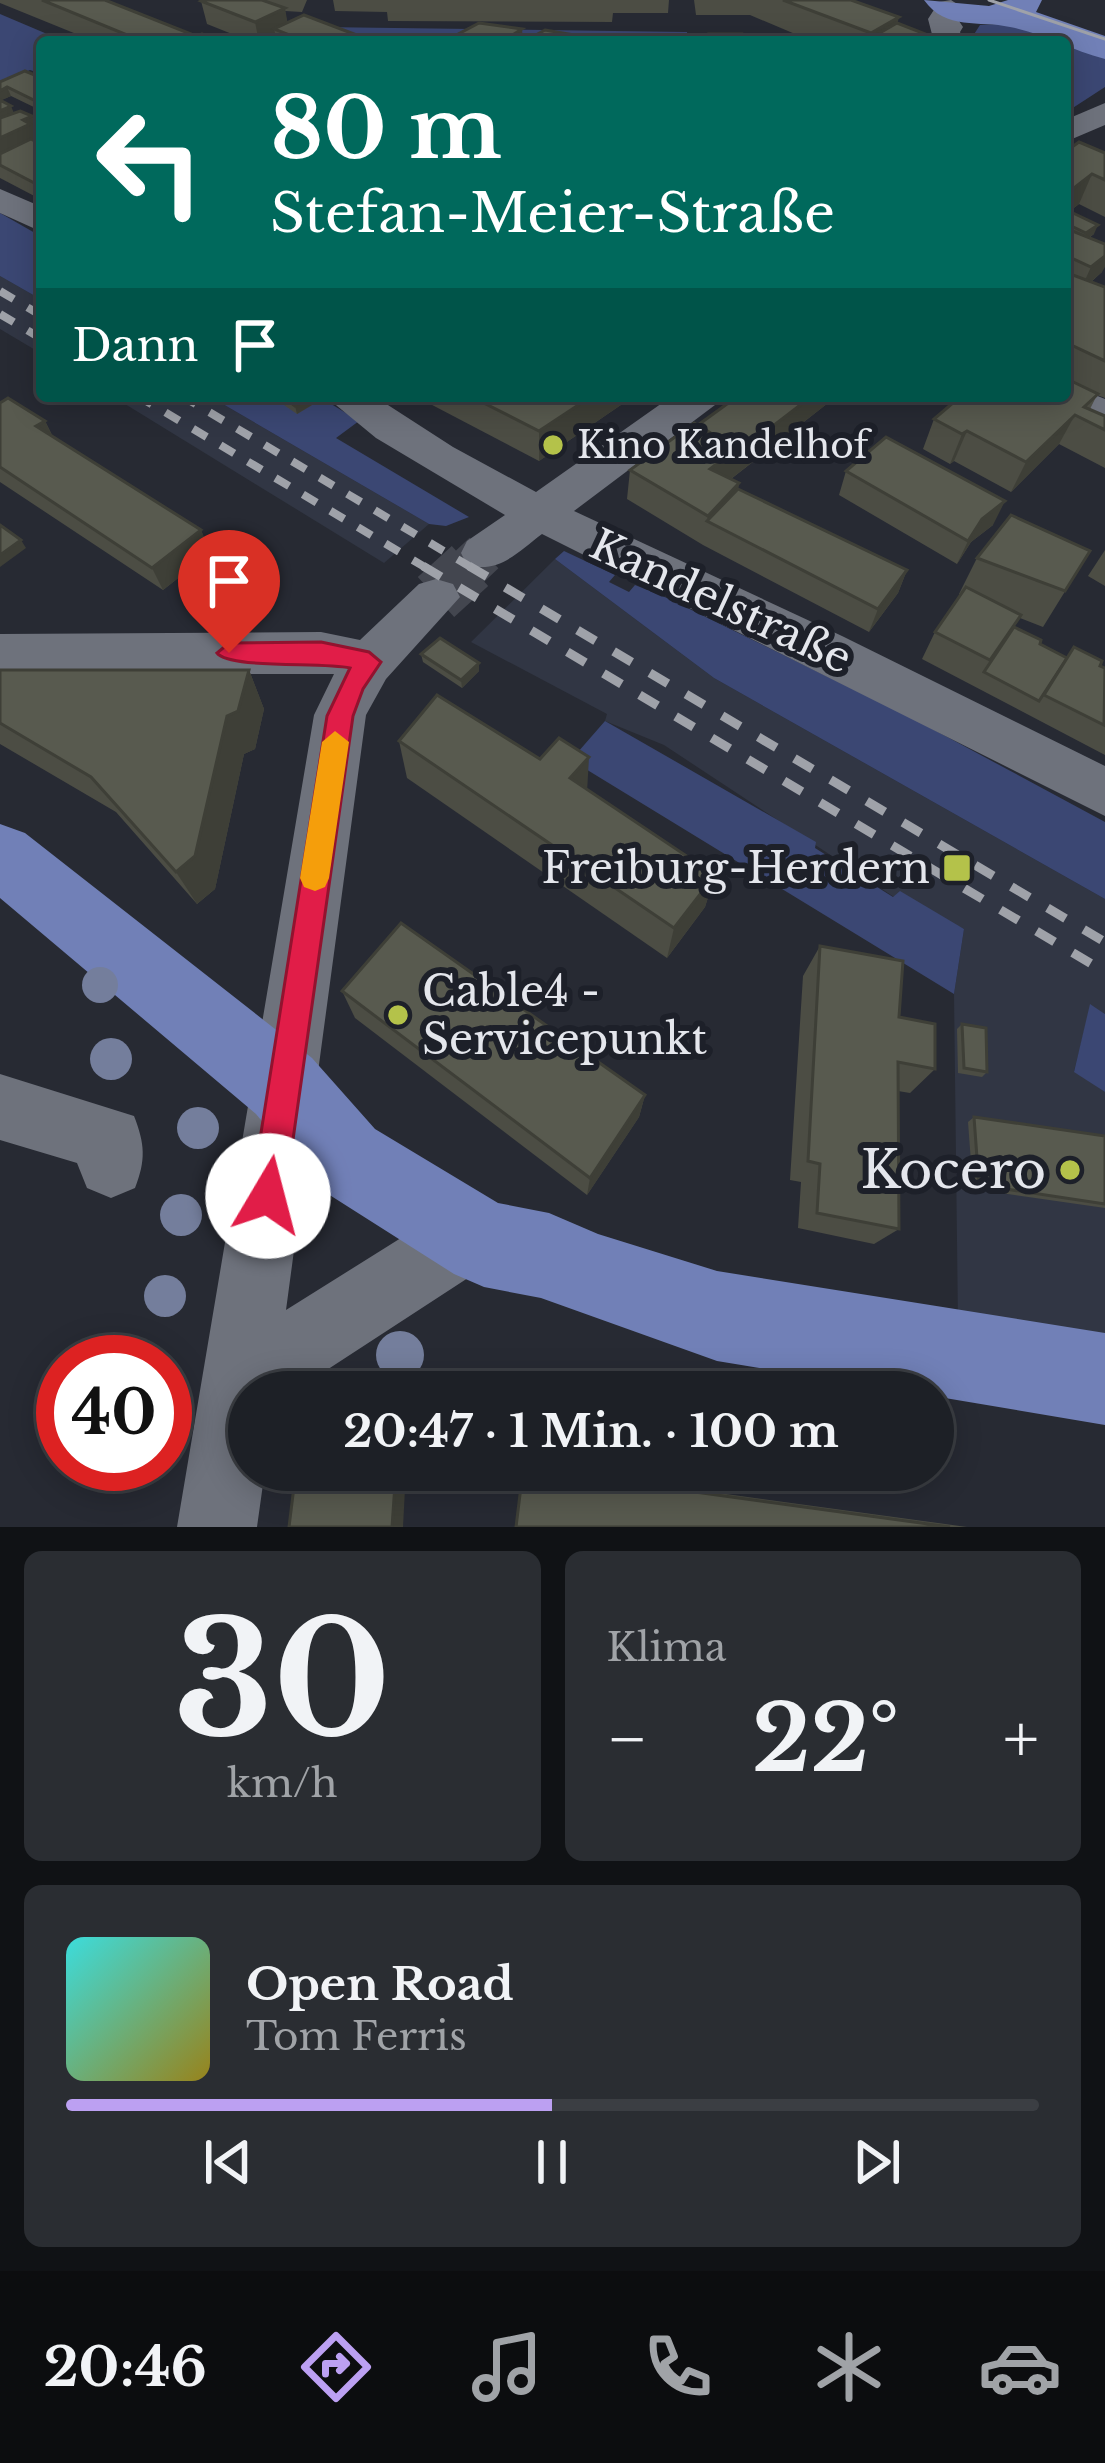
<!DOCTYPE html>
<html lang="de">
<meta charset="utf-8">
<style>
:root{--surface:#1d2026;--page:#2a2d32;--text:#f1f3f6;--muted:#a0a3a7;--line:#3b3e43;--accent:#bca0f2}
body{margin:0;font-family:"Libre Baskerville",serif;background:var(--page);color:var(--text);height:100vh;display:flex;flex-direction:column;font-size:45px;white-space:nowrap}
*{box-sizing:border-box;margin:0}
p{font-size:39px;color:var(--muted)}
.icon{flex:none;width:66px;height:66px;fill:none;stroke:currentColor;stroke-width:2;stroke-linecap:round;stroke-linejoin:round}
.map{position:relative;height:1527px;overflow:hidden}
.drawer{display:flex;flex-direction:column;gap:24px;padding:24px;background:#101215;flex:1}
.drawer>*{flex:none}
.hud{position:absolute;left:36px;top:36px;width:1035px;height:366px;border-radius:12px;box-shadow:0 6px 30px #0003,0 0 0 3px var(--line);background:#00695c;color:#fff;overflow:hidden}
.speed{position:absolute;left:36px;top:1335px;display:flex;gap:24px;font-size:60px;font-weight:700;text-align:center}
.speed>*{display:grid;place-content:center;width:156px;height:156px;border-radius:50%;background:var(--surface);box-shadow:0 6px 30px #0003,0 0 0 3px var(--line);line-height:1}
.speed .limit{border:18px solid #d22;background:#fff;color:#111}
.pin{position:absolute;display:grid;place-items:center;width:102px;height:102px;color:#fff;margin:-123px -51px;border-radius:50% 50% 50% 0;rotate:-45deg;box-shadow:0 0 12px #0007}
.pin .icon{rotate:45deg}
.me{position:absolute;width:132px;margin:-66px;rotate:8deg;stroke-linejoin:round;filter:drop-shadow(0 0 9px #0008)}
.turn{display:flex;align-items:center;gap:42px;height:252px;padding:0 36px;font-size:54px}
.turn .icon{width:156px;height:156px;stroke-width:2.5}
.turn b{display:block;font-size:84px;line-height:102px}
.then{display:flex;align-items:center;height:114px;padding:0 36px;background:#0003;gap:24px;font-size:45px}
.big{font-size:90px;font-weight:700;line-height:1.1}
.drawer .widget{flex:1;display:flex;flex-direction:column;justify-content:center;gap:18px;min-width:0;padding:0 42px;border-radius:18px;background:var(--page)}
.drawer .dial{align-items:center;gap:0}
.dial b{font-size:156px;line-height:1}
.song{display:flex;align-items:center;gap:36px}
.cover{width:144px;height:144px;border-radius:18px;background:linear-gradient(135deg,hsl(180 70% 55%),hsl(50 70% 35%))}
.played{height:12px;border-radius:6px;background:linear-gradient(90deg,var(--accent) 50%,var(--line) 50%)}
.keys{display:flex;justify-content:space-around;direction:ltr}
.heat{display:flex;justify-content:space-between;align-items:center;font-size:66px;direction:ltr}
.drawer .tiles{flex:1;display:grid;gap:24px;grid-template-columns:1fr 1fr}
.widget:last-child{grid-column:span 2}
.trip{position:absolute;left:228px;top:1371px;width:726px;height:120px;border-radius:60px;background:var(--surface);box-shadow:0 6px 30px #0003,0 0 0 3px var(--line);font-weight:700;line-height:120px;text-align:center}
.menu{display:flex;height:192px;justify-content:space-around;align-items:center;background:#0c0d0f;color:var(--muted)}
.menu .icon{width:84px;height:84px}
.menu .on{color:var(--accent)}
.menu b{font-size:54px;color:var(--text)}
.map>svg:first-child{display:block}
.built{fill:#313644}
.green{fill:#3b4773}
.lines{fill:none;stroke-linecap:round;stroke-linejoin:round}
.minor-tunnel-far1{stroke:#43464f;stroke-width:42;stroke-dasharray:42 21;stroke-linecap:butt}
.minor-tunnel{stroke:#43464f;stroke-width:54;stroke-dasharray:54 27;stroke-linecap:butt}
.minor{fill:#6e727c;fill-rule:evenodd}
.major{fill:#7180b7;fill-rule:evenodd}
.tram{stroke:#9fa2a9;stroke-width:3}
.rail-far1{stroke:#9fa2a9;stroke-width:8;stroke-dasharray:16 16;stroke-linecap:butt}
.rail{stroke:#9fa2a9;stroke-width:9;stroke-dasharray:21 21;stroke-linecap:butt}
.tree{fill:#747e9c}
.wall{fill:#4c4d44}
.shaded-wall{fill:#3e3f37}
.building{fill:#585a4f;stroke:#3e3f37;stroke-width:3}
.route{fill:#e11d48;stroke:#92132f;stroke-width:3}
.slow{fill:#f59e0b}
.poi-dot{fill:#b4c24a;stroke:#1d2029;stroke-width:4.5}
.labels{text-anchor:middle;stroke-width:12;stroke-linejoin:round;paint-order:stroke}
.far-poi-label{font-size:36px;fill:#e4e6ec;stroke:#1d2029;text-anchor:start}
.street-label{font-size:42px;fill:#e4e6ec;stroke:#1d2029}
.poi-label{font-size:42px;fill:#e4e6ec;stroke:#1d2029;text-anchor:end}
.near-poi-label{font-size:51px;fill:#e4e6ec;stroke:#1d2029;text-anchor:end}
</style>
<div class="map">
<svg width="1105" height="1527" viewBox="0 0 1105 1527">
<rect width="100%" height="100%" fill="#272a33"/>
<g class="built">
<path d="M0 276 42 300V354L0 329Z"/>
<path d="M112 396H209L429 524 384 563Z"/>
<path d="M555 559 714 678 1105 899V1014L1091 1005 1074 1071 1105 1092V1347L958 1323 954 994 964 929 894 897 664 745 605 721 607 714 471 642Z"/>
</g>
<g class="green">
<path d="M0 14 66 42H42V74L30 70 0 84Z"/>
<path d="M1008 24 1105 53V87L1065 113V42H969L980 25Z"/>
<path d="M319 27 687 32 688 42H358Z"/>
<path d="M0 213 42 237V300L0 276Z"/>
<path d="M209 396H318L359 421 336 438 469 517 446 526 429 524Z"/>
<path d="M564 551 615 575 609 582 629 592 635 585 667 598 912 718 1105 822V899L714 678 555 559Z"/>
<path d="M605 721 816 842 815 848 893 897 900 891 964 929 954 994 571 760Z"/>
<path d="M1090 1004 1105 1014V1092L1074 1072Z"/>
</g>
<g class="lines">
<path class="minor-tunnel-far1" d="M467 569 484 553"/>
<path class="minor-tunnel" d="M436 597 470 566"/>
<g class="minor">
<path d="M951 0 963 8 957 18 963 27 960 32 964 42H934L928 19 939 2Z"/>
<path d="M1105 103V125L1065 142V120Z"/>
<path d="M0 189 42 207V232L0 213Z"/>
<path d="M1065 383 1105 399V429L1048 405 1042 396H1065Z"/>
<path d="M325 396H374L453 447 536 492 672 396H721L715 405 574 511 842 636 1105 766V816L542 534C518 552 499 574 467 565L461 553 467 541 505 515 376 438Z"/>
<path d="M436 579 453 584 460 597 386 679 366 715 286 1310 444 1211 469 1201 494 1211 504 1236 494 1261 293 1392H249V1470H265L257 1527H177L314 715 334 674H0V634L321 632 360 640 419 584Z"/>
<path d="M0 1074 134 1116C145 1144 146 1160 135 1188L111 1198 87 1188 77 1163 0 1140Z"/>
</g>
<g class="major">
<path d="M924 0 989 6 1008 0H1042L1036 12 1105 36V59C1070 50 1046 34 1010 27 979 20 946 31 924 0Z"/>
<path d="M0 824 25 833 312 1058 375 1129 498 1203 549 1213 598 1234 717 1271 1105 1333V1425L933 1396V1392H907L717 1361 541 1298 484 1287 454 1274 317 1187 256 1114 0 898Z"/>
</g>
<path class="tram" d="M989 0 1105 39"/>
<g class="rail-far1">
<path d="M0 291 42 316"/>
<path d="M0 314 42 339"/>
<path d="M138 396 428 569"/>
<path d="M182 396 474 569"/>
</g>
<g class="rail">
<path d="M423 566 1105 972"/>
<path d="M469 566 1105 942"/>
</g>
</g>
<g class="tree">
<circle cx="100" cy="985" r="18"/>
<circle cx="111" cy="1059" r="21"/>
<circle cx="198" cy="1128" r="21"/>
<circle cx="181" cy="1215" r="21"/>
<circle cx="165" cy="1296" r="21"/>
<circle cx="400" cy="1355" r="24"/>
</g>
<g class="wall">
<path d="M0 0H105L196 36 222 42H96L0 3Z"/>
<path d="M203 0H307L302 12 285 11 287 23 375 42H277L276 37 266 42H252L207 24 201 1Z"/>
<path d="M333 0H669L668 13H613L612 22 388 21 387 12 335 11Z"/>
<path d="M694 0H851L937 42H814L750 15H696Z"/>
<path d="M42 78V111L11 96 1 100 14 113 32 116 42 142V200L0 178V82Z"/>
<path d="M1105 153V217L1079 204 1065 215Z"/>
<path d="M1065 218 1094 234 1089 238 1102 272 1091 282 1105 287V398L1097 395 1090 409 1105 416V468L1059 444 1011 492 954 461 950 464 923 449 934 419 1065 396Z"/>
<path d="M279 396H309L312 405 297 414 281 403Z"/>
<path d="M415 396H634L539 461Z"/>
<path d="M837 396 731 479 739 483 738 489 907 570 898 593 869 632 703 545 627 499 630 470 698 425Z"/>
<path d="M906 396H941L929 405 915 398 913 400Z"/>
<path d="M0 403 45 421 53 437 201 530 210 553 163 590 0 482Z"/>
<path d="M846 471 993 525 971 542 957 564 839 495Z"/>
<path d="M1105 550V586L1088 576Z"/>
<path d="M1090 551 1043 627 1020 618 1014 627 1040 644 1067 658 1105 668V755L922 659 935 632 961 595 959 594 977 558Z"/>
<path d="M421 654 479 671 462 688 423 662Z"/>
<path d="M0 670H249L264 709 255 749 244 754 215 889 197 904 116 812 0 744Z"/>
<path d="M399 741 587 790 715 875 705 907 667 958 407 778Z"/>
<path d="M820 946 899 1017 935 1069 910 1093 898 1091 899 1229 874 1244 798 1228 801 1182 790 1180 803 976Z"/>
<path d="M342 991 645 1095 639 1117 587 1195 355 1018Z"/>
<path d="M962 1024 987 1072 982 1077 958 1073 957 1029Z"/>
<path d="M974 1117 1105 1136V1208L973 1189 968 1122Z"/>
<path d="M523 1470H551L967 1527H516Z"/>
</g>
<g class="shaded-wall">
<path d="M285 8 289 31 274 29 276 37 266 42H259L255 22Z"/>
<path d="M899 17 893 42 871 38 869 42 871 33Z"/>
<path d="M522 29 523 42H501Z"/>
<path d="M7 87 11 96 0 101V91Z"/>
<path d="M11 106 20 128 23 120 32 116 42 146 0 165V111Z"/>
<path d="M1092 174 1079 204 1065 215V195Z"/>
<path d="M1098 225 1094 234 1082 242 1086 233Z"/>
<path d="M1105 256V267L1102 272 1080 291 1091 267Z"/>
<path d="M592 396H634L539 461V431Z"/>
<path d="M812 396H837L705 499 710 469Z"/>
<path d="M310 397 312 405 297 414 295 406Z"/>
<path d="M1075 415 1059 444 1011 492 1026 462Z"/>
<path d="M45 421 57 445 36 426Z"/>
<path d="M967 431 954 461 950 464 962 434Z"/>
<path d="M739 483 733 512 707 521 708 516Z"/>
<path d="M1005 501 993 525 971 542 957 564 968 541 982 519Z"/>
<path d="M201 530 210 553 163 590 152 568Z"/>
<path d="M21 540 26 548 0 567V555Z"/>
<path d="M907 570 898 593 869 632 878 609Z"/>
<path d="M479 663V671L462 688 461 680Z"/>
<path d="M249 670 264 709 255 749 244 754 215 889 197 904 176 872 227 716Z"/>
<path d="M589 757 587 793 570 778Z"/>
<path d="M715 875 705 907 667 958 674 928Z"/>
<path d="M645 1095 639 1117 587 1195 590 1178Z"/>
<path d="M396 1470H406L403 1527H392Z"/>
</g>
<g class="building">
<path d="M42 0H105L196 36 184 42H144Z"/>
<path d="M203 0H262L285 8 255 22 201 1Z"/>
<path d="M783 0H851L899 17 871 33Z"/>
<path d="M304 15 375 42H307L274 29Z"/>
<path d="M479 23 522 29 501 42 447 40Z"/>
<path d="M897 23 933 37 937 42H883L871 38Z"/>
<path d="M545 30 615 42H523Z"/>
<path d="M202 34 222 42H184Z"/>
<path d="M709 34H742L743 42H710Z"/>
<path d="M25 71 42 78V104L7 87 0 91V82Z"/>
<path d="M0 100 11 106 0 111Z"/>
<path d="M20 111 32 116 23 120 30 124 0 138V118Z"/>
<path d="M31 139 42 145V187L0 165V154Z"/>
<path d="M1079 142 1105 153V180L1092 174 1065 195V152Z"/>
<path d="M1073 213 1098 225 1086 233 1065 223V218Z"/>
<path d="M1065 228 1105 244V256L1091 267 1065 255Z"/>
<path d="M1065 272 1105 287V361L1065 342Z"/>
<path d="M1065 378 1098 394 1084 407 1105 416V430L1075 415 1026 462 967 431 962 434 934 419 961 396H1065Z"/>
<path d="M281 396H309L310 397 295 406Z"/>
<path d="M470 396H592L539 431Z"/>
<path d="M738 396H812L735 455 736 449 698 425Z"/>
<path d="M8 398 45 421 36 426 201 530 152 568 0 467V403Z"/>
<path d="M694 423 736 449 710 469 739 483 708 516 630 470Z"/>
<path d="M886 437 1005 501 982 519 968 541 846 471Z"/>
<path d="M738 489 907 570 878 609 707 521Z"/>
<path d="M1011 515 1090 551 1065 591 977 558Z"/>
<path d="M0 525 21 540 0 555Z"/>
<path d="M966 587 1021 615 990 660 935 632Z"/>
<path d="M1014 627 1041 640 1040 644 1067 658 1039 701 984 672Z"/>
<path d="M440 638 479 663 461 680 421 654Z"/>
<path d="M1074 647 1102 661 1100 666 1105 668 1104 725 1044 695Z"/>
<path d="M0 670H249L238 711 227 716 195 856 176 872 91 777 0 723Z"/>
<path d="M437 695 540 759 559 738 589 757 570 778 715 875 674 928 399 741Z"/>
<path d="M401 923 645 1095 590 1178 342 991Z"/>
<path d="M820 946 903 961 899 1017 935 1024V1069L898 1062 899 1229 817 1213 820 1164 808 1161Z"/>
<path d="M962 1024 986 1028 987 1072 964 1068Z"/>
<path d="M974 1117 1105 1136V1204L979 1185Z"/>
<path d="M296 1470H396L392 1527H289Z"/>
<path d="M523 1470H535L950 1527H516Z"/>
</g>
<path class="route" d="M321 642 369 652 381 662 363 689 353 716 285 1196 280 1208 268 1213 256 1208 251 1196 327 716 350 668C322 662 229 669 217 653L229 643Z"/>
<path class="slow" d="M335 731 349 742 329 878 325 887 315 891 304 887 300 878 322 742Z"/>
<g class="poi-dot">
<circle cx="553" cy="445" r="12"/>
<rect x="942" y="853" width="30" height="30" rx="6"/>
<circle cx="398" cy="1015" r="12"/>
<circle cx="1070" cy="1170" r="12"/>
</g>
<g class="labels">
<g class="far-poi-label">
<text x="577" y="458">Kino Kandelhof</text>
</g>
<g class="street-label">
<text transform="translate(721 601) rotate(25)" y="15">Kandelstraße</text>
</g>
<g class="poi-label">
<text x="930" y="883">Freiburg-Herdern</text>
<text x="422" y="1006" text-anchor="start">Cable4 -<tspan x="422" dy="48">Servicepunkt</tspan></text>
</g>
<g class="near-poi-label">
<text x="1046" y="1188">Kocero</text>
</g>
</g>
</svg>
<div class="speed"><div class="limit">40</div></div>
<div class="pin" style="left:229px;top:653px;background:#d93025"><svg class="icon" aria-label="arrive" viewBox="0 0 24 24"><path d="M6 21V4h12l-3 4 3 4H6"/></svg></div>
<svg class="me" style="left:268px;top:1196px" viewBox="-20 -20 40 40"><circle r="19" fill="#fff"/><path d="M0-13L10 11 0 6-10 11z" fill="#e11d48"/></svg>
<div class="trip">20:47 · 1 Min. · 100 m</div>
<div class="hud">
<div class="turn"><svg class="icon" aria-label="left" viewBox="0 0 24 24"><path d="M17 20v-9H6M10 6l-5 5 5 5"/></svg><div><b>80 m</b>Stefan-Meier-Straße</div></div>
<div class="then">Dann<svg class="icon" aria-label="arrive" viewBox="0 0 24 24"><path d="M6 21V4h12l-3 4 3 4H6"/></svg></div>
</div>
</div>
<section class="drawer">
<div class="tiles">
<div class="widget dial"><b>30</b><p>km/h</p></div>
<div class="widget"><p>Klima</p>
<div class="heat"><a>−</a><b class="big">22°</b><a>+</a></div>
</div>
<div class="widget">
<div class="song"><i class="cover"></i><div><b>Open Road</b><p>Tom Ferris</p></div></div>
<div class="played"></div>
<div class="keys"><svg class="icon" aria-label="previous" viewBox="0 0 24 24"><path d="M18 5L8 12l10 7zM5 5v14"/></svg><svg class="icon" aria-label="pause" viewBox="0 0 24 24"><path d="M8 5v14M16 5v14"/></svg><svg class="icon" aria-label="next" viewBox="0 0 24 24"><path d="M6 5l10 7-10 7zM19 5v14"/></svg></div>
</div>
</div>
</section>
<nav class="menu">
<b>20:46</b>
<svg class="icon on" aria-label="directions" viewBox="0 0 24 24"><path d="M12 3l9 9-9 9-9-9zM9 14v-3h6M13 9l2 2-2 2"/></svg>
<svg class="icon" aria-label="music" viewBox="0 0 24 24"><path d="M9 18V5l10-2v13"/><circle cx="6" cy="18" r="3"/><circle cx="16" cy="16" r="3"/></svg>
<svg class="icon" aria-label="phone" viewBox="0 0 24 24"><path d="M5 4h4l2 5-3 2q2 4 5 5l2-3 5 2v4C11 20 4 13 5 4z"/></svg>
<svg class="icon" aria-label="climate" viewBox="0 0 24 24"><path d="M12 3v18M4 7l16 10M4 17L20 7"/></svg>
<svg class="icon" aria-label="car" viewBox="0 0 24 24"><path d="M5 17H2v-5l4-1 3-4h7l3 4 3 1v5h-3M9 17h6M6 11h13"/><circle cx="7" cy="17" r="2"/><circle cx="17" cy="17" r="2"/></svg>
</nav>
